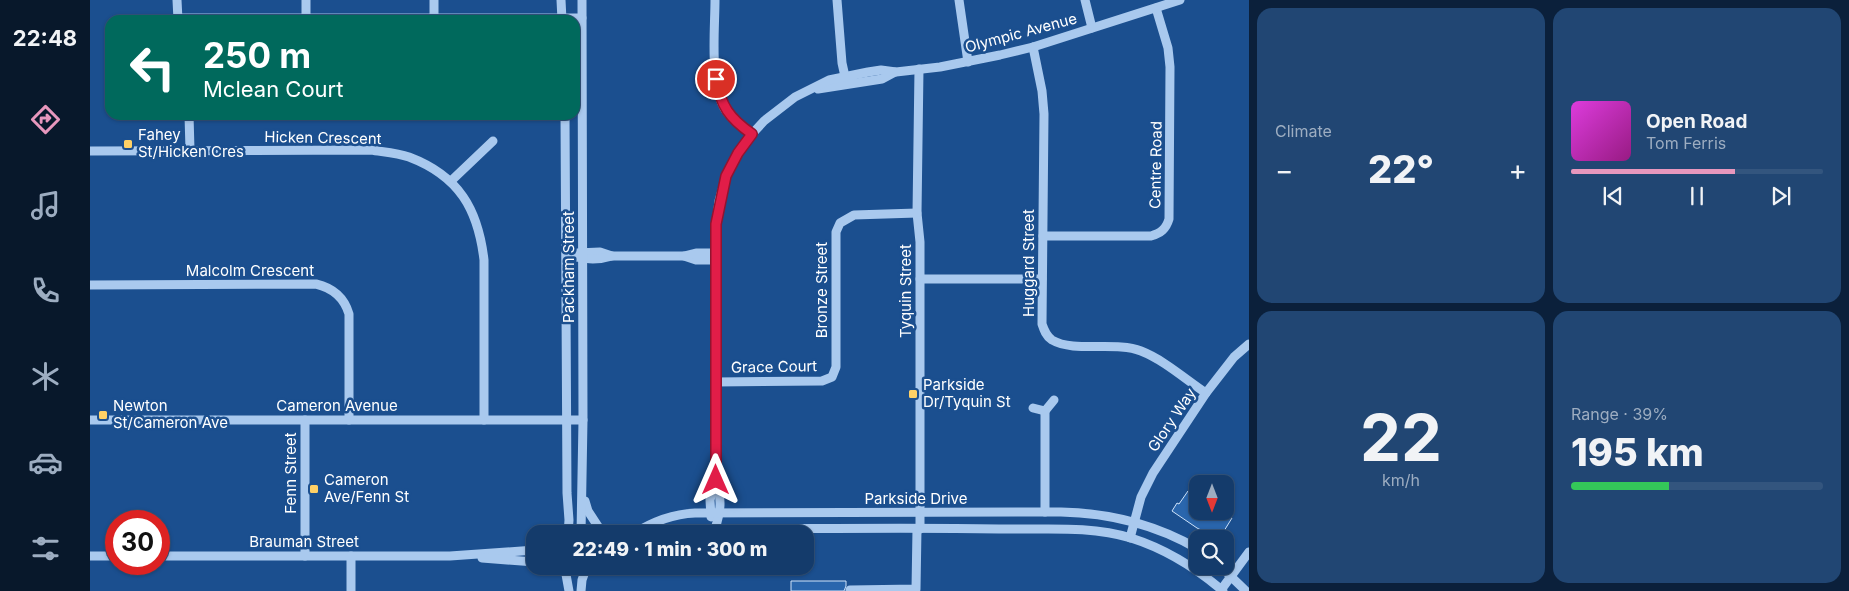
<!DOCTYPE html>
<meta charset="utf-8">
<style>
:root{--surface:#143b6b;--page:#214673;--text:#f1f3f6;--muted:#9dadc1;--line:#33557e;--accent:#e797bd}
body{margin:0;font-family:Inter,sans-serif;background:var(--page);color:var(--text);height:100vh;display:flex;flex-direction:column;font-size:19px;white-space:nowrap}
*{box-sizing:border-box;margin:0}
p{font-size:16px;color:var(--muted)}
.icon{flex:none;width:28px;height:28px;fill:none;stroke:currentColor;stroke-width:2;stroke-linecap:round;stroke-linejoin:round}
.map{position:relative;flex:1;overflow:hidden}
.details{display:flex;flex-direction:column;gap:8px;padding:8px;background:#0b203b;width:600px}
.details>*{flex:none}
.top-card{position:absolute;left:15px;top:15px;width:475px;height:105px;border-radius:15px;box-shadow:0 1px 4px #0004,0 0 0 1px var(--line);background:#00695c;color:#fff;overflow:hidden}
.needle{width:32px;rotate:180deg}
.tools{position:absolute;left:1099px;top:475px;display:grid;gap:10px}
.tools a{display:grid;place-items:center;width:45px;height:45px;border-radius:10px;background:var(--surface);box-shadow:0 1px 4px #0004,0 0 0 1px var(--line);font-size:25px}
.speed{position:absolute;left:15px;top:510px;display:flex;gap:10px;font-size:25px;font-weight:700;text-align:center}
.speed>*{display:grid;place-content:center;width:65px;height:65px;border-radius:50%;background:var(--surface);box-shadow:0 1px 4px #0004,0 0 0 1px var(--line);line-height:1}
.speed .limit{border:8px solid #d22;background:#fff;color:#111}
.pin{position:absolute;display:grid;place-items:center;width:42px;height:42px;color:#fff;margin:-21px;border:2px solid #fff;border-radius:50%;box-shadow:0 1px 5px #0007}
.me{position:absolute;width:55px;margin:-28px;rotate:0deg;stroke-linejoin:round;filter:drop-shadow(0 0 4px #0008)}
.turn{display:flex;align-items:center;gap:18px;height:105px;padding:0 15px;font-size:22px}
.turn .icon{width:65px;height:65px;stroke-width:2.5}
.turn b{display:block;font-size:35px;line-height:42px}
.big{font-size:38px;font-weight:800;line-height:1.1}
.details .tile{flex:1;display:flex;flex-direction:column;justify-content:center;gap:8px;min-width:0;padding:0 18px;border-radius:15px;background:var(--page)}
.details .dial{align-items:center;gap:0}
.dial b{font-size:65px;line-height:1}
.song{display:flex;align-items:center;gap:15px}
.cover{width:60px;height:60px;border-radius:8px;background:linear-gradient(135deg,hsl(300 70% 55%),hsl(310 70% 35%))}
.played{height:5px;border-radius:2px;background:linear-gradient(90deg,var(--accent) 65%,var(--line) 65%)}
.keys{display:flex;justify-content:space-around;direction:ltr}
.heat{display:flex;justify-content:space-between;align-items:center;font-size:28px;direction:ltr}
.charge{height:8px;border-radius:4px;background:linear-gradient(90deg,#34c759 39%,var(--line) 0)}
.details .tiles{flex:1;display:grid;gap:8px;grid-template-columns:repeat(2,1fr)}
.trip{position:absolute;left:436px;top:525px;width:288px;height:50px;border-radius:15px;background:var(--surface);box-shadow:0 1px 4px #0004,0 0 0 1px var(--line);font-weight:800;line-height:50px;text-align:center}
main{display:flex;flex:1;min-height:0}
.dock{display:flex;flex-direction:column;width:90px;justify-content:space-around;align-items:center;background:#08182b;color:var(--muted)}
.dock .icon{width:35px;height:35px}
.dock .active{color:var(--accent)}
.dock b{font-size:22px;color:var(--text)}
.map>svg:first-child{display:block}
.building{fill:#2a66ad;stroke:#cfe3fa}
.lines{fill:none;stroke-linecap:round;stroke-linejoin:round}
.minor{stroke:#a9c9ee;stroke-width:9}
.route-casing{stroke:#92132f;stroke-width:12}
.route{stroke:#e11d48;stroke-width:9}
.poi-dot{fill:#ffd166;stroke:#1b4f8f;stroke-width:2}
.labels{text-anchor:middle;stroke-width:5;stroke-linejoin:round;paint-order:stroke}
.street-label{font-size:15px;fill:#fff;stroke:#1b4f8f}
.poi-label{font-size:15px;fill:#fff;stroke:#1b4f8f;text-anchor:start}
</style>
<main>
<nav class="dock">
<b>22:48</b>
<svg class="icon active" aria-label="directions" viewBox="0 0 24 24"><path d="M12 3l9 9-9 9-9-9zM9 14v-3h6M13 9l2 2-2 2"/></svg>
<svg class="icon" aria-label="music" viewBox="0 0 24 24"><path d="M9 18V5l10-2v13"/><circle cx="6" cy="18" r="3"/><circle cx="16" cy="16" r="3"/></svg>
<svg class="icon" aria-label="phone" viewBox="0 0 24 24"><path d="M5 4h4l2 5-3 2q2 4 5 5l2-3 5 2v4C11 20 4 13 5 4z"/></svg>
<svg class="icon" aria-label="climate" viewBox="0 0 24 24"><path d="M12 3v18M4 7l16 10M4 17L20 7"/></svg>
<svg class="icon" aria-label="car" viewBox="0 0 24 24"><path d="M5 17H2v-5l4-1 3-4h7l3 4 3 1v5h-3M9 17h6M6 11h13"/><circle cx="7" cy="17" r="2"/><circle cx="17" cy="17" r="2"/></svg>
<svg class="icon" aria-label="filters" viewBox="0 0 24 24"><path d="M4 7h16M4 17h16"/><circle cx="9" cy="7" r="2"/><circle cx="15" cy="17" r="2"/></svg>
</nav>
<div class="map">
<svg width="1159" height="591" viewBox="0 0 1159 591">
<rect width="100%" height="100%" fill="#1b4f8f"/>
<g class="building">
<path d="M1098 491 1108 498V511H1132L1142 518 1129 539 1107 528 1082 511 1087 503 1089 504Z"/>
<path d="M701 581H756V586L754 591H701Z"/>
</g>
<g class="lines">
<g class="minor">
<path d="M87 0 88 20"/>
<path d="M344 0V18"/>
<path d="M471 0 472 20"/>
<path d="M625 0C625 30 619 86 636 111 643 121 652 127 662 134"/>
<path d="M747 0 752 63 756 81"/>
<path d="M869 0 878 62"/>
<path d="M995 0 1002 28"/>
<path d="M87 18H492"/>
<path d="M216 18V0"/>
<path d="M943 47 952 91 954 114 952 324C954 330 956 336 962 340 984 353 1026 341 1051 351 1074 360 1095 379 1116 393"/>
<path d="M829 69 827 213 830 242V529"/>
<path d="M728 89 792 79 805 72"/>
<path d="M99 115 100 150"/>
<path d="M475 115 477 493 479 520 478 534"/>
<path d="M0 151 281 150C293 152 307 153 319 157 369 176 388 209 394 260V420"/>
<path d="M361 181 403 141"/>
<path d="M953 236H1061C1071 233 1076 229 1079 219L1080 67 1078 48 1066 8"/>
<path d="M487 253 510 252 522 256"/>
<path d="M477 255C493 259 506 261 522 256H594L606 260H625"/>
<path d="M594 256 606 253H625"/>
<path d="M830 279H952"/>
<path d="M0 285 226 284C243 288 254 297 259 314V420"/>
<path d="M625 382 732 381 742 377 746 367V232L750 223 764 215 827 213"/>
<path d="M943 408 955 411 964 400"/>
<path d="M0 420H493"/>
<path d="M495 501 498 511 513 534"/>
<path d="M955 512V411"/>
<path d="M621 517 620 500 625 481"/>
<path d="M625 529C631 510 632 500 626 480V224L629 201 636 176 648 153 662 134 674 121 705 97 739 80 778 72 791 70 806 72 850 67 910 55 943 47 1090 0"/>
<path d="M491 534 493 420 492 0"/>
<path d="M543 534C562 522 582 514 605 513L971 512C1020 513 1065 524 1108 549"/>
<path d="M584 534 625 529C719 529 814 527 909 529 952 530 1000 525 1041 538 1076 549 1106 568 1133 591"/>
<path d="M1040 538 1051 497 1063 473 1116 393 1144 357 1159 344"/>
<path d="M0 556H26"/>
<path d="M69 556H360L445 550"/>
<path d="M215 556V420"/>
<path d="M261 556V591"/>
<path d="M392 558 445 562"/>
<path d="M473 566C480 573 489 573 496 566"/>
<path d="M1130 566 1156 591"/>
<path d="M475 569 479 591"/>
<path d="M760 590 826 589 827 529"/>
<path d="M1131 590 1159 552"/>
<path d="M491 591 492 580 497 566"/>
</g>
</g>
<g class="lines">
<defs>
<path id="route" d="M626 79C631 106 639 118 662 134L648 153 636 176 626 224V480"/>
</defs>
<use href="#route" class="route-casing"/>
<use href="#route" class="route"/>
</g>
<g class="poi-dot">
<rect x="33" y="139" width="10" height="10" rx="2.5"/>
<rect x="818" y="389" width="10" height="10" rx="2.5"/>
<rect x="8" y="410" width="10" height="10" rx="2.5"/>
<rect x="219" y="484" width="10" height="10" rx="2.5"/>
</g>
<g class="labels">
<g class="street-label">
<text transform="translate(931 33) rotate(-15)" y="5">Olympic Avenue</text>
<text transform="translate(233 138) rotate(1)" y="5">Hicken Crescent</text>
<text transform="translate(1066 165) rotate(-89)" y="5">Centre Road</text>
<text transform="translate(939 263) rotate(-90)" y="5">Huggard Street</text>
<text transform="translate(479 267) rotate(-90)" y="5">Packham Street</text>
<text x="160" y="276">Malcolm Crescent</text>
<text transform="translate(732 290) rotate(-90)" y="5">Bronze Street</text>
<text transform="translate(816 291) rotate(-90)" y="5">Tyquin Street</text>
<text transform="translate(684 367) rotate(-1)" y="5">Grace Court</text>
<text x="247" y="411">Cameron Avenue</text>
<text transform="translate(1082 420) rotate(-56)" y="5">Glory Way</text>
<text transform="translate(201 473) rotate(-90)" y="5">Fenn Street</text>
<text x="826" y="504">Parkside Drive</text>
<text x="214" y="547">Brauman Street</text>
</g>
<g class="poi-label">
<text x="48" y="140">Fahey<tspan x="48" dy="17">St/Hicken Cres</tspan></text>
<text x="833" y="390">Parkside<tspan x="833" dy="17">Dr/Tyquin St</tspan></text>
<text x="23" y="411">Newton<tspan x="23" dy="17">St/Cameron Ave</tspan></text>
<text x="234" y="485">Cameron<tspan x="234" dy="17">Ave/Fenn St</tspan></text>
</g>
</g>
</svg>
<div class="tools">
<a><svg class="needle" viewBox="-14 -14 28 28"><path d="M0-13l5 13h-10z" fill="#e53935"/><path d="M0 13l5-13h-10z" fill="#9dadc1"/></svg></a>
<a><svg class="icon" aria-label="search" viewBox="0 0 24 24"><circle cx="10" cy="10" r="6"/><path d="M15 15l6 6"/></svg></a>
</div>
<div class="speed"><div class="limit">30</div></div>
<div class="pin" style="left:626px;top:79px;background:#d93025"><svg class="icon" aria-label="arrive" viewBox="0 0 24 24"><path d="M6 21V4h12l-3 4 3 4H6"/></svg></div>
<svg class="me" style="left:626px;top:480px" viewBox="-20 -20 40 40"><path d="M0-17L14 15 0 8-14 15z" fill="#e11d48" stroke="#fff" stroke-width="4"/></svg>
<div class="trip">22:49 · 1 min · 300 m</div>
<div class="top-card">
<div class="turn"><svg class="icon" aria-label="left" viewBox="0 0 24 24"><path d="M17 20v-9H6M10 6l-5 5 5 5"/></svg><div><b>250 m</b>Mclean Court</div></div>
</div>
</div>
<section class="details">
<div class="tiles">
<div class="tile"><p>Climate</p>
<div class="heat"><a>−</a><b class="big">22°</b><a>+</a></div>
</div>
<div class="tile">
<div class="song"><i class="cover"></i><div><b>Open Road</b><p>Tom Ferris</p></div></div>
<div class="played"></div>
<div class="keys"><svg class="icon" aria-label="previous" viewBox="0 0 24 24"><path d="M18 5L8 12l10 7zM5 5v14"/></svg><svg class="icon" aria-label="pause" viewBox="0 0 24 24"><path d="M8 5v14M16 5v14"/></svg><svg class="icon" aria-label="next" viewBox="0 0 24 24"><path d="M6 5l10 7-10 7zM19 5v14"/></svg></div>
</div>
<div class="tile dial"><b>22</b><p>km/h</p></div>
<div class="tile"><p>Range · 39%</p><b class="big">195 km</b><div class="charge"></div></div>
</div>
</section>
</main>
